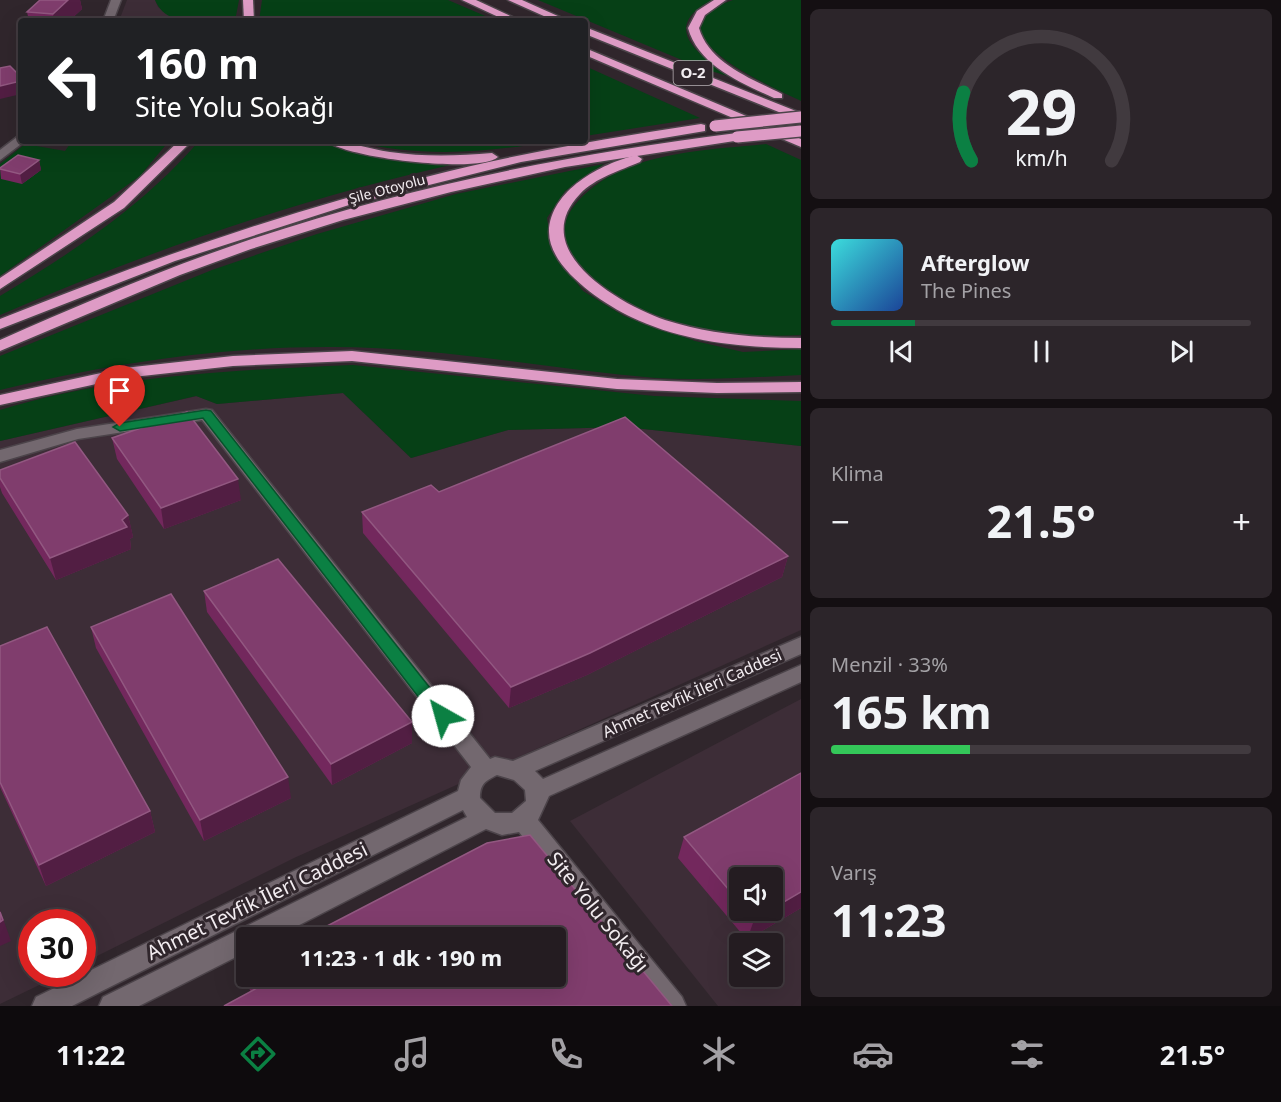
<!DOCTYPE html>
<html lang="tr">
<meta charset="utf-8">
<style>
:root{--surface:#241c21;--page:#2c252a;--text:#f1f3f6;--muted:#a3a1a5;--line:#413a3f;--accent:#0b8043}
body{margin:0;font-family:"Noto Sans",sans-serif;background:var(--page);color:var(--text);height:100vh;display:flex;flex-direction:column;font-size:22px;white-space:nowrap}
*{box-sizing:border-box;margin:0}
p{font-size:20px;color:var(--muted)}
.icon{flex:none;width:33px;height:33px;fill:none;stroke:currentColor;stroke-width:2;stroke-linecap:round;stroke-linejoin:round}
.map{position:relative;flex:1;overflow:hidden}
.sheet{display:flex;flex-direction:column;gap:9px;padding:9px;background:#140f12;width:480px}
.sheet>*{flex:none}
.banner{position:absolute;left:18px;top:18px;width:570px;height:126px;border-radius:6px;box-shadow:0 6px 24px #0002,0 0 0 2px var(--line);background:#202124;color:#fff;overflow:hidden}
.fabs{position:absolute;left:729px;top:867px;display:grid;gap:12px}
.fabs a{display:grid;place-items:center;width:54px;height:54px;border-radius:6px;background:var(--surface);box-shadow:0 6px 24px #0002,0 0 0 2px var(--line);font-size:30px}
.speed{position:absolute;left:18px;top:909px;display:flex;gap:12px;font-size:30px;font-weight:700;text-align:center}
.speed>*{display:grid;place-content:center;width:78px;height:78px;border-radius:50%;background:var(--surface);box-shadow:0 6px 24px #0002,0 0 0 2px var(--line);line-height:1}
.speed .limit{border:9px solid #d22;background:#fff;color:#111}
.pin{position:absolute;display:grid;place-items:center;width:51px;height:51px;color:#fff;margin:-62px -26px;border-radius:50% 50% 50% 0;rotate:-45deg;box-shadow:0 0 6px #0007}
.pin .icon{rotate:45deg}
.me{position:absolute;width:66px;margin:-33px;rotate:322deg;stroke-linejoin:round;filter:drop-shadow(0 0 4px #0008)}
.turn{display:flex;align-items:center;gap:21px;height:126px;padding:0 18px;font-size:27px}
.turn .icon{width:78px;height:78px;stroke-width:2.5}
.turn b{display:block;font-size:42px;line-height:51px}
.big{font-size:45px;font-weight:700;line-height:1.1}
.sheet .card{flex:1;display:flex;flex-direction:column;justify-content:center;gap:9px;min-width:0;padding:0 21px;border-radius:9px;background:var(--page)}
.sheet .dial{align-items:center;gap:0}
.dial svg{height:156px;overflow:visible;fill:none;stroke:var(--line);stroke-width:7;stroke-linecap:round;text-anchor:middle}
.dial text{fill:var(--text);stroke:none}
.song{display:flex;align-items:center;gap:18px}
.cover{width:72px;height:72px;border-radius:9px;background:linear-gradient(135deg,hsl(180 70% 55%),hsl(220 70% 35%))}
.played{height:6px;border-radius:3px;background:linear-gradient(90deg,var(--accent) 20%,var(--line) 20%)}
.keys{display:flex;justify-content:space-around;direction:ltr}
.heat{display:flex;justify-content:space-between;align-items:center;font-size:33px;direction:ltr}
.charge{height:9px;border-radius:4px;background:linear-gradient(90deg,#34c759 33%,var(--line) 0)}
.trip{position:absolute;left:236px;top:927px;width:330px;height:60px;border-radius:6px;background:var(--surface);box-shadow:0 6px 24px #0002,0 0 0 2px var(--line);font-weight:700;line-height:60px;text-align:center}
.menu{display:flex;height:96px;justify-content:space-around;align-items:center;background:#0e0b0d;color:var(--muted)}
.menu .icon{width:42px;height:42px}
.menu .current{color:var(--accent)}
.menu b{font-size:27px;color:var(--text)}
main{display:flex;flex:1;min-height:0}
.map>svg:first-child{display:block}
.built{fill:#3d2d37;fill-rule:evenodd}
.green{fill:#064016}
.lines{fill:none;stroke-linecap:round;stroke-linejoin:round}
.minor-casing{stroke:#4c444a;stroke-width:3}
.highway-casing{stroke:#4c444a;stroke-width:3}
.minor{fill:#73686f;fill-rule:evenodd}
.highway{fill:#de9bc5;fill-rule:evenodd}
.highway-bridge-casing{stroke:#4c444a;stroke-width:14;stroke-linecap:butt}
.highway-bridge{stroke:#de9bc5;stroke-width:11}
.wall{fill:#73285d;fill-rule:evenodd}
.shaded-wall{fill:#521e43}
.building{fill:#803d6d;stroke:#925881;stroke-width:1.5}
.route{fill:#0b8043;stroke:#07532c;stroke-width:1.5}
.labels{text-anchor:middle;stroke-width:6;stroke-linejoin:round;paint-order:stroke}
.far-street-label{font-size:14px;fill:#f2ecf0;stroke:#30262c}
.shield{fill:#30262c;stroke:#b8b1b5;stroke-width:1.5}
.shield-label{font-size:15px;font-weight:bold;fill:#f2ecf0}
.street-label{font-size:16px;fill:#f2ecf0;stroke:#30262c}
.near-street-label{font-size:20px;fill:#f2ecf0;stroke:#30262c}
</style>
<main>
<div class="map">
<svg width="801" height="1006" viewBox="0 0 801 1006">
<rect width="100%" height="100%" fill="#30262c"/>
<g class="built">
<path d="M127 0H155L158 7 176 21H119Z"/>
<path d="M343 393 411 458 508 430 625 427 801 446V630L294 858 83 963 82 922H32V974H62L0 1004V441L197 396 217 404Z"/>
<path d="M801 699V1006H718L570 821ZM740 878H772V910H740ZM740 944H772V976H740Z"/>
</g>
<g class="green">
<path d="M155 0H239L235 21C209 21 167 30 155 0Z"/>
<path d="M262 0H448L497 21H259Z"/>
<path d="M538 0H712C657 28 702 58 734 78L701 68Z"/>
<path d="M733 0H801V101C770 86 641 31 733 0Z"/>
<path d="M585 66 700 118 585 136Z"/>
<path d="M72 141H169L140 176 0 276V164L25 144 65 151Z"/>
<path d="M199 141H319L377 158 407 162 459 163C302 198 148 251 0 315V296C73 252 143 206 199 141Z"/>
<path d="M351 141H556C481 153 425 158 351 141Z"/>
<path d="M766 144 801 160V335C769 337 733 335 701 328 671 322 637 310 611 294 591 281 557 248 566 221 572 202 594 185 610 176 655 151 716 149 766 144Z"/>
<path d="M604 164 565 191 547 218 552 250 583 291 624 316 695 341 743 352 801 349V375C753 377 704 381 656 378 547 369 437 346 327 347 216 347 108 364 0 390V356L212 270 317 234 456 194Z"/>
<path d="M353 365 654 396 801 401V446L625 427 508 430 411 458 343 393 217 404 196 396 0 441V410C113 375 235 370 353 365Z"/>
</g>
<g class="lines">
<defs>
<g id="minor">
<path d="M111 0H121L113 21H103Z"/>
<path d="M21 134V141H25L0 160V150Z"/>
<path d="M206 409 212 410 490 759 495 757 513 761 801 637V654L535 771 543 779 801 665V682L549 796 538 820 682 997 686 1006H657L519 832 502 835 486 829 274 938H246V952L139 1006H99L103 997 467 817 463 810 72 1006H32L36 997 458 791 461 780 471 767 202 420 78 439 0 462V450L77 429ZM497 775 514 780 525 790 526 801 512 813H495L480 798C480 784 485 781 497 775Z"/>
</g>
<g id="highway">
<path d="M243 0H253L254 21H244Z"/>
<path d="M462 0H476L521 21H507Z"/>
<path d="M508 0H522L569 21H555Z"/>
<path d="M714 0H726L705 15 699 28C709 63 752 79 782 94V98H774C741 83 698 65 688 28L697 11Z"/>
<path d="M585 27 801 113V121L585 34Z"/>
<path d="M585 48 801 139V147L585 55Z"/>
<path d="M701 124 705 125V131L521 162 349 205 175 261 0 329V319C140 263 283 212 430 176 519 153 610 138 701 124Z"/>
<path d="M737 133 743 137 741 140 565 167 451 192 343 220 251 249 180 275 0 351V340C79 305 158 271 240 243 401 188 569 154 737 133Z"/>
<path d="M179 141H192L124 208 0 289V278L114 202Z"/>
<path d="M327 141C349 141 369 149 390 152 424 157 458 156 492 153L498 157C481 174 345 158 327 141Z"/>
<path d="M636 155 642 159 640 162C621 170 595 178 580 194 526 250 619 304 665 320 709 334 755 338 801 338V348C744 348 683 342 631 317 602 303 549 268 549 232 550 190 601 164 636 155Z"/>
<path d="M352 351 617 379 717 383 801 382V392L717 393 617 389 352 361 233 366 124 378 0 405V395L124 368 233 356Z"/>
</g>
</defs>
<use href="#minor" class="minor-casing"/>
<use href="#highway" class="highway-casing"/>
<use href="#minor" class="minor"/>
<use href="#highway" class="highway"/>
<defs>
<g id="highway-bridge">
<path d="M715 126 801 117"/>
<path d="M737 137 801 131"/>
</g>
</defs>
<use href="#highway-bridge" class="highway-bridge-casing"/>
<use href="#highway-bridge" class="highway-bridge"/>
</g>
<g class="wall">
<path d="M40 0H80L82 9 69 21H29L27 12Z"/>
<path d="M39 160 41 170 22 184 1 179 0 168Z"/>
<path d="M112 438 241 500 164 529 117 459Z"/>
<path d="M0 470 128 515 133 537 130 539 131 549 56 580 2 493 0 487Z"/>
<path d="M439 492 788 556 782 577 587 675 509 708 363 533 362 512Z"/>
<path d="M204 591 412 722V743L332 785 207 612Z"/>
<path d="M91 627 291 798 204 841 96 648Z"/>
<path d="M0 646 150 811 155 832 46 886 0 787Z"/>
<path d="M530 835 672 1006H224L251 992 249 988 247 976H555V938H304L487 843Z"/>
<path d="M684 837 801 908 747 940 678 858ZM740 878 772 910H740Z"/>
</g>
<g class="shaded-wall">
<path d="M68 0H80L82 9 69 21H54L53 14Z"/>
<path d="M21 81V94L0 99V86Z"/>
<path d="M39 160 41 170 22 184 20 174Z"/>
<path d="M238 479 241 500 164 529 161 508Z"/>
<path d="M128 515 133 537 130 539 131 549 56 580 50 558Z"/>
<path d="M788 556 782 577 587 675 509 708 511 687Z"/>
<path d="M412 722V743L332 785 331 764Z"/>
<path d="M288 777 291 798 204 841 200 820Z"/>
<path d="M150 811 155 832 46 886 39 865Z"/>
<path d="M801 892V908L747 940 754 920 770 910H772V909Z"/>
<path d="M0 910 11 941 0 946Z"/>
</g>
<g class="building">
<path d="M40 0H68L53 14 27 12Z"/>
<path d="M10 66 21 77V81L0 86V68Z"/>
<path d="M18 155 39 160 20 174 0 169V168Z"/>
<path d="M187 412 238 479 161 508 112 438Z"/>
<path d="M625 417 788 556 590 653 511 687 362 512 431 485 439 492Z"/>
<path d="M75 442 128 515 122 520 127 527 50 558 0 478V470Z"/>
<path d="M278 559 412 722 331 764 204 591Z"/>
<path d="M171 594 288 777 200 820 91 627Z"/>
<path d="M47 627 150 811 39 865 0 782V646Z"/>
<path d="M801 773V892L772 909V878H740V903L684 837Z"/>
<path d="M530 835 672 1006H224L257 988 250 976H555V938H304L487 843Z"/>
<path d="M746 910H770L754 920Z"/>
<path d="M0 912 3 920 0 922Z"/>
</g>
<path class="route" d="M206 410 211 411 449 712 451 716 449 721H437L203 418 120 431 113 427 120 423Z"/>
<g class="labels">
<g class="far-street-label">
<text transform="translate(387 189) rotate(-15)" y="5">Şile Otoyolu</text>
</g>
<rect class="shield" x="673.5" y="61" width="39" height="24" rx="4.5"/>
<g class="shield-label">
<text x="693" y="78">O-2</text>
</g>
<g class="street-label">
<text transform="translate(692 693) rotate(-24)" y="6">Ahmet Tevfik İleri Caddesi</text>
</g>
<g class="near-street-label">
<text transform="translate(257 901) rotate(-26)" y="7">Ahmet Tevfik İleri Caddesi</text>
<text transform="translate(598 912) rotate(51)" y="7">Site Yolu Sokağı</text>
</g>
</g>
</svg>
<div class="fabs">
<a><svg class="icon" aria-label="sound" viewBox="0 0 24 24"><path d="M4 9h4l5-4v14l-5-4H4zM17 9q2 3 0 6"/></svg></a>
<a><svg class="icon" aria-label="layers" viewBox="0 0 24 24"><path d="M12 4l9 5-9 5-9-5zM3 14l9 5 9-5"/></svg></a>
</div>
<div class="speed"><div class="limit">30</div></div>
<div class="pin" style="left:120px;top:427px;background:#d93025"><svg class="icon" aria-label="arrive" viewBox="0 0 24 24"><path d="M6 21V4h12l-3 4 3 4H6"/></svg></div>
<svg class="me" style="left:443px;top:716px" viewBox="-20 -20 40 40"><circle r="19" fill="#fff"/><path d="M0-13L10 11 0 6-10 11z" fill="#0b8043"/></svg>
<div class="trip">11:23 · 1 dk · 190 m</div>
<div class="banner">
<div class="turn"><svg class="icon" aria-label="left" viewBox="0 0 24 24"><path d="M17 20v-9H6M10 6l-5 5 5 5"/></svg><div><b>160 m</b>Site Yolu Sokağı</div></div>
</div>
</div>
<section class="sheet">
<div class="card dial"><svg viewBox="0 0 100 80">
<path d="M14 69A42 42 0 1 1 86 69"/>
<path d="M14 69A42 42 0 0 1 10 34" stroke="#0b8043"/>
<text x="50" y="56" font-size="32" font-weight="700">29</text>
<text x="50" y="72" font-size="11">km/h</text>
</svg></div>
<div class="card">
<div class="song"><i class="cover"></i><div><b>Afterglow</b><p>The Pines</p></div></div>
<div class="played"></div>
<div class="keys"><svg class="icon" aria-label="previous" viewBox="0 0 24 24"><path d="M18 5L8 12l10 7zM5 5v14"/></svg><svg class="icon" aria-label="pause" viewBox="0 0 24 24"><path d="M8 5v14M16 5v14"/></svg><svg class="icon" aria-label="next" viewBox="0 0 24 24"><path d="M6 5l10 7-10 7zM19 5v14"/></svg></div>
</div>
<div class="card"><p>Klima</p>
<div class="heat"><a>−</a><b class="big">21.5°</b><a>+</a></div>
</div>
<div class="card"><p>Menzil · 33%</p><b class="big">165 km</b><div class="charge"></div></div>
<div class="card"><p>Varış</p><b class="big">11:23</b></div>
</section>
</main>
<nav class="menu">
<b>11:22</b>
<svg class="icon current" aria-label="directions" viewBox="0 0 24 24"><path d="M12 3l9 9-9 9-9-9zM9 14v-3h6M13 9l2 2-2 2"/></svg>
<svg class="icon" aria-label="music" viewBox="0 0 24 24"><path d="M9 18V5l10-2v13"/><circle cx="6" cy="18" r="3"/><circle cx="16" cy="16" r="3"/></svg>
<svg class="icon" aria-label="phone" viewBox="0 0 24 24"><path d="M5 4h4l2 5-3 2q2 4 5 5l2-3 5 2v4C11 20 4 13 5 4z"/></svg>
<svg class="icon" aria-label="climate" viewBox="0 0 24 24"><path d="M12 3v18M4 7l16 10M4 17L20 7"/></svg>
<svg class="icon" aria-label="car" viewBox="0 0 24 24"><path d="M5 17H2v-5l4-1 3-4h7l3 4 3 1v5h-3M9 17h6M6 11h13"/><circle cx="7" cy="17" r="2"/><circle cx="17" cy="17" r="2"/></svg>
<svg class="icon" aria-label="filters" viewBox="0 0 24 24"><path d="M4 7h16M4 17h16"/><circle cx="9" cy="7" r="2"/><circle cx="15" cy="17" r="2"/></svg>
<b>21.5°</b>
</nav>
